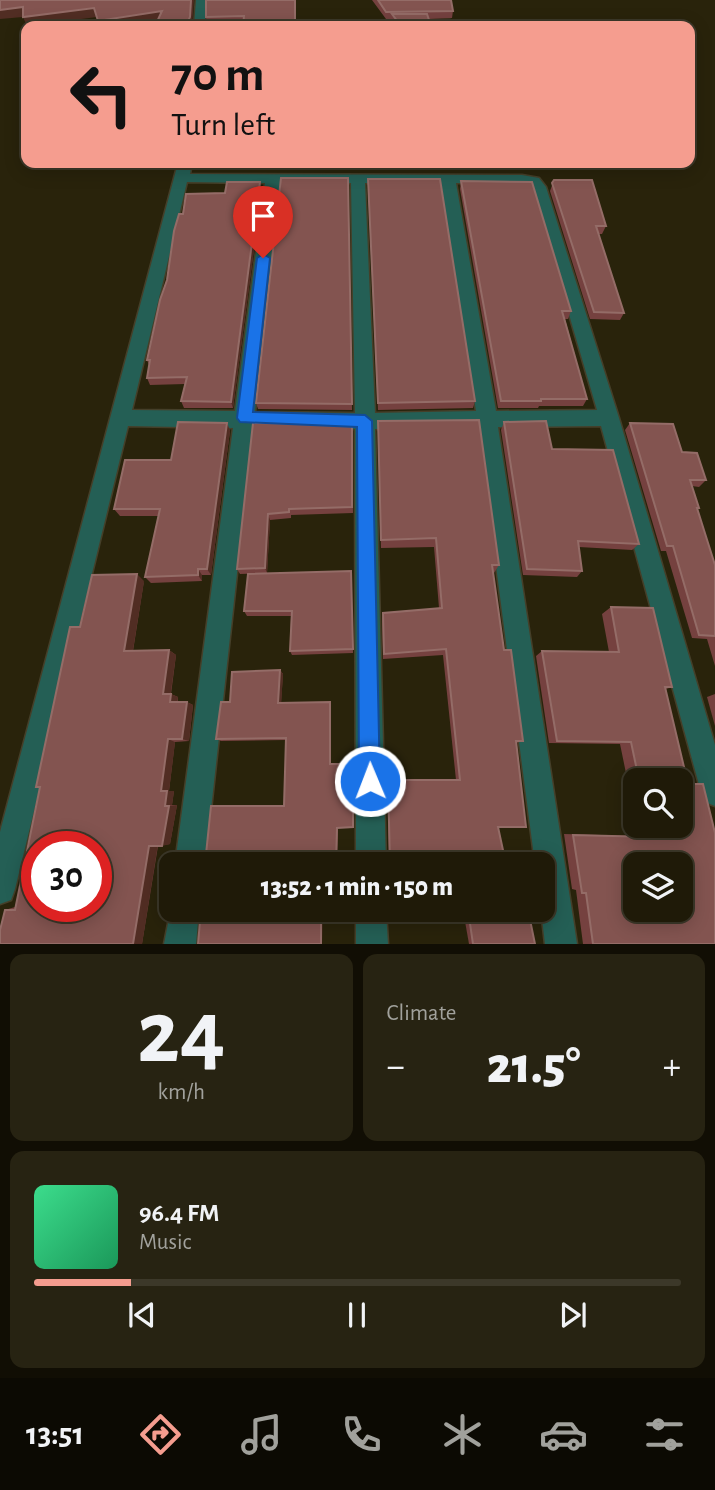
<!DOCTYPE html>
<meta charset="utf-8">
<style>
:root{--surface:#1f1a08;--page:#272312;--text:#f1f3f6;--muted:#a1a19c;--line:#3c3829;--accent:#f59d8f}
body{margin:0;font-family:"Alegreya Sans",sans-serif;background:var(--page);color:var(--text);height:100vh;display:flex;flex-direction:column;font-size:26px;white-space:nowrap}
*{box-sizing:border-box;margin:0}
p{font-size:23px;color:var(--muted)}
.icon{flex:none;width:38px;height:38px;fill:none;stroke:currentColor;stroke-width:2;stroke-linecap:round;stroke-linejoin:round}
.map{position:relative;height:944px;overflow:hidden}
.drawer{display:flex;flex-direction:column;gap:10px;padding:10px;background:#110e04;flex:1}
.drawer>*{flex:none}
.hud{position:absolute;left:21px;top:21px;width:674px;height:147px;border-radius:14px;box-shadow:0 4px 18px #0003,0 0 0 2px var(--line);background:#f59d8f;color:#111;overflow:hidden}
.tools{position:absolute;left:623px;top:768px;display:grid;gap:14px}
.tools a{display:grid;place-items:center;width:70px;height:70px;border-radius:14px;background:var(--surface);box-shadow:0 4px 18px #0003,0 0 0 2px var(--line);font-size:35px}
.speed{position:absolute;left:21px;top:831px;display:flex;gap:14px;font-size:35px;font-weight:700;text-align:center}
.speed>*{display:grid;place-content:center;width:91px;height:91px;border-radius:50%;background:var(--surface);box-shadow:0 4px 18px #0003,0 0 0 2px var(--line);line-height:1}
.speed .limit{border:10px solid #d22;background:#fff;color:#111}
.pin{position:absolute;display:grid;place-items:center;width:60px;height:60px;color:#fff;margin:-72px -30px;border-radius:50% 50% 50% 0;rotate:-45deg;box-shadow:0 0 7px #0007}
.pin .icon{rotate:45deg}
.me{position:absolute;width:77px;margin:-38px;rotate:359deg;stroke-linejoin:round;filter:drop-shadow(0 0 5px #0008)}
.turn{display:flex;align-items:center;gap:24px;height:147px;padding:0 35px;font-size:32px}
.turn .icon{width:91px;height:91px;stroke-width:2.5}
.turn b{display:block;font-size:49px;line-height:60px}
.big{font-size:52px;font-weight:800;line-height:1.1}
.drawer .tile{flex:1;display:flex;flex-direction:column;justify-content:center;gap:10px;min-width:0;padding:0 24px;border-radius:14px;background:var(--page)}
.drawer .dial{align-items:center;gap:0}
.dial b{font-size:91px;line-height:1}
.song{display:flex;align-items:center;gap:21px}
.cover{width:84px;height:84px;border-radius:10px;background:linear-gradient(135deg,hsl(150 70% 55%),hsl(150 70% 35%))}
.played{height:7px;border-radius:4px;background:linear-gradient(90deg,var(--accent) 15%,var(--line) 15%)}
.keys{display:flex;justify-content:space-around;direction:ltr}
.heat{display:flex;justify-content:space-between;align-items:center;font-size:38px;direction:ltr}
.drawer .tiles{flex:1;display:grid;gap:10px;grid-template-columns:1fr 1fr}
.tile:last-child{grid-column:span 2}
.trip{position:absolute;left:159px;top:852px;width:396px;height:70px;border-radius:14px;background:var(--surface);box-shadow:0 4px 18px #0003,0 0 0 2px var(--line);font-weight:800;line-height:70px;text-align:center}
.tabs{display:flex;height:112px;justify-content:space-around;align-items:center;background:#0c0a03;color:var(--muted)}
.tabs .icon{width:49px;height:49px}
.tabs .active{color:var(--accent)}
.tabs b{font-size:32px;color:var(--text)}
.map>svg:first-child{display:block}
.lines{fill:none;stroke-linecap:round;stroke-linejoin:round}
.minor-casing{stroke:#453f29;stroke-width:3}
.minor{fill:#245f55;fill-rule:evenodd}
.wall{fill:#75413f}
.shaded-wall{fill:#512d23}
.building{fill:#835450;stroke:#946c67;stroke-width:2;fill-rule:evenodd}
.route{fill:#1a73e8;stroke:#114b97;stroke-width:2}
</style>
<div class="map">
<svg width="715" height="944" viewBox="0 0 715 944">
<rect width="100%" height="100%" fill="#29230b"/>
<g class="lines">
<defs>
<g id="minor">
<path d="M196 0H206L205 26H194Z"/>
<path d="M450 20 456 23 454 25 332 26 338 23Z"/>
<path d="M178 163H192L190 174 522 175 539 178 546 187 619 418 715 745V806L705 802 701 792 601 426 498 427 577 944H545L541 910 542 864H535L478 428 375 429 386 864H356L355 429 253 428 205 864H175L233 428 128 426 15 889 11 900 0 904V832ZM187 182 265 183 235 411 132 410ZM280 183H351L355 413 255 412ZM365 183H441L476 411 375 413ZM456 183H522L532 188 597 410 496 411Z"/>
<path d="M172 903V910H199L196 944H164Z"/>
<path d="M356 910H386L388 944H356Z"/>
</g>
</defs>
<use href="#minor" class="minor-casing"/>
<use href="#minor" class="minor"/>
</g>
<g class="wall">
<path d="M206 0H296V26H207L206 17Z"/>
<path d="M372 0H451L453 11 452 18 429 19 431 26H392V19H386Z"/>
<path d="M348 178 352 410 258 409 256 403Z"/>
<path d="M554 180 606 226 602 234H598L624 313 620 320 590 319 550 191Z"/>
<path d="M461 181 571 311 568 319H565L587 399 583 406H539L538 408H498L460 189Z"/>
<path d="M260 182 262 189 233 408H184L181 401 185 384 150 385 147 378 149 365 147 360 183 214 225 193Z"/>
<path d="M368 187 475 401 473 408 378 410Z"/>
<path d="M378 421 499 565 494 573H493L504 650 523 741 516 743 498 827 506 864H389L387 781 456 780 443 655 383 659 382 619 383 613 439 608 434 547 381 548Z"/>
<path d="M504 422 552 449 639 544 632 550 579 547 582 571 577 577 523 575 501 430Z"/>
<path d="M227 423 230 431 211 575H202V581L151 583 145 577 159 516H120L114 509 171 460Z"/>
<path d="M253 423 352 424 353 513 291 515V518L270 520 267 573 240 574 237 569Z"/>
<path d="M630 423 706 480 699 487 692 486 699 508 697 510 715 565V666L707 639 692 638 666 551H661L625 430Z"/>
<path d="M351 571 353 653 292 655 290 651 291 616H247L244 611Z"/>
<path d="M144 581 133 651 169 650 176 655 171 694 178 697V702H187L193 705 189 741 175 742 169 791H174L172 805H177L170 844 158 846 142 944H0L5 910 15 907Z"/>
<path d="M611 607 672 687 666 689 715 944H583L576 890 572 889 564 834 639 836 637 826H681V780H635V817L620 744 549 743 536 656 542 651 609 652 602 614Z"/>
<path d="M280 670 283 674 281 703 330 702 331 705V764L338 828 337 864 284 805 286 740 221 741 216 739 230 702Z"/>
<path d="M715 694V726L707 697Z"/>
<path d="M463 910H528L535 944H469Z"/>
</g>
<g class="shaded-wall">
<path d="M191 0H194L192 26H186Z"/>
<path d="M23 7 94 8 97 17 27 26 23 17 0 19V10Z"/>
<path d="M162 11 165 20 126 26H100L98 21Z"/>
<path d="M260 182 262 189 233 408 231 402Z"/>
<path d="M227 423 230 431 211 575 207 569Z"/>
<path d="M268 514 270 520 267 573 265 568Z"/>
<path d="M198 569 202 575V581L198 575Z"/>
<path d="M137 574 144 581 132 656 124 651Z"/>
<path d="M169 650 176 655 170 698 163 694Z"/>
<path d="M280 670 283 674 281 706 278 703Z"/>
<path d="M171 694 178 697 177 706 170 702Z"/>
<path d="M187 702 193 705 189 741 182 739Z"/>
<path d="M330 702 331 705V765L330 764Z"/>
<path d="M168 739 175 742 169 791H174L172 805 165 806 161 791Z"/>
<path d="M177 805 170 844 162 846 169 806Z"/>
<path d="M158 844 142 944H133L149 846Z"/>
<path d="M321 910H323L322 944H321Z"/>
</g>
<g class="building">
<path d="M0 0H191L190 17 186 26H155L162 11 98 21 94 8 23 17V7L0 10Z"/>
<path d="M206 0H295V26H243L244 16 206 17Z"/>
<path d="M378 0H451L453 11 386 12Z"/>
<path d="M392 14H427L431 26H401Z"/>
<path d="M281 178H348L352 404 256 403Z"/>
<path d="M368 179H440L475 401 378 403Z"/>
<path d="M554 180H592L606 226H596L624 313 594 312 552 183Z"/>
<path d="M461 181 532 182 571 311H562L587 399H541V401H501Z"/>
<path d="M227 182H260L231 402 181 401 187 377 147 378 150 360H147L160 300 167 280 174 231 179 214H183L186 194 225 193Z"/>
<path d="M479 420 499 565H492L504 650H511L523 741H516L526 827H498L506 864H390L388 780H460L446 649 384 654 383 613 442 608 436 538 381 540 378 421Z"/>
<path d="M546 421 552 449 613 450 639 544 578 541 582 571 527 569 504 422Z"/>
<path d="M178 422 227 423 207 569H198V575L145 577 160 509H114L125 460H171Z"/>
<path d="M253 423 352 424V507L289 509V512L268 514 265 568 237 569Z"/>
<path d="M630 423 673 424 682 452 697 453 706 480H690L699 508H697L715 565V636L699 635 673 546H667Z"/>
<path d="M351 571 353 649 290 651 292 611H244L248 574Z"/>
<path d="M137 574 124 651 169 650 163 694H171L170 702H187L182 739H168L161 791H167L165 806H169L162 846H149L133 944H0V930L5 910H15L40 787H36L70 627H80L92 575ZM37 847H96V906H37Z"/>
<path d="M611 607 653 608 672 687H665L688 784H703L715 833V944H593L586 893H582L573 835 652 837 649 826H681V780H639L631 742 557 741 542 651 619 652ZM635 864H681V910H635Z"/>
<path d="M280 670 278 703 330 702V764H345L346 781H353V827L337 828 336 864H205L211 806H284L286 738 216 739 221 702H230L232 672Z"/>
<path d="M201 910H321V944H198Z"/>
<path d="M468 910H528L535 944H473Z"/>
</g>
<path class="route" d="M263 254 270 258 253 412 365 415 372 421 380 781 377 789 370 792 362 789 359 781 357 427 240 422 237 418 257 258Z"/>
</svg>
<div class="tools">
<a><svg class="icon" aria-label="search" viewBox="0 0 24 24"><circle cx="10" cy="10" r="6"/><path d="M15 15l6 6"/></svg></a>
<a><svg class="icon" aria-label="layers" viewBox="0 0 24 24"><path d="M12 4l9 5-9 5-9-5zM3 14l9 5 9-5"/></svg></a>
</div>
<div class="speed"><div class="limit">30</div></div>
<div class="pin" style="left:263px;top:258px;background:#d93025"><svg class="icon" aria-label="arrive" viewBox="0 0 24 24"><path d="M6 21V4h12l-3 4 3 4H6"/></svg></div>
<svg class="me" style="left:370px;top:781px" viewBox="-20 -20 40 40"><circle r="17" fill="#1a73e8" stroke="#fff" stroke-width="3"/><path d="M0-11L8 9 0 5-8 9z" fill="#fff"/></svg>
<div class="trip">13:52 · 1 min · 150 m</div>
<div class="hud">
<div class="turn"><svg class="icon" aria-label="left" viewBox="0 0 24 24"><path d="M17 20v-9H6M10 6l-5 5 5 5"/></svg><div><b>70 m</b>Turn left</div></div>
</div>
</div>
<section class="drawer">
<div class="tiles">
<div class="tile dial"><b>24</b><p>km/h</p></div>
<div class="tile"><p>Climate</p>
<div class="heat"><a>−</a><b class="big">21.5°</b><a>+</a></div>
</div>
<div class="tile">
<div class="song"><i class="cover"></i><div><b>96.4 FM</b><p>Music</p></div></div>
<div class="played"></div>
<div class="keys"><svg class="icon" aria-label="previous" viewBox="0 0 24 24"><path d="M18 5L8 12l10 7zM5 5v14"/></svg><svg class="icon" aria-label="pause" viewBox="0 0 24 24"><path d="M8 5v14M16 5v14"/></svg><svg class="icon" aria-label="next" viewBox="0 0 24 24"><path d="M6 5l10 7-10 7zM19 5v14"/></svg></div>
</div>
</div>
</section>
<nav class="tabs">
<b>13:51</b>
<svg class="icon active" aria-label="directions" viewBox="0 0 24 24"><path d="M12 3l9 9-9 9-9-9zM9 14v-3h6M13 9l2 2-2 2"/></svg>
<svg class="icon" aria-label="music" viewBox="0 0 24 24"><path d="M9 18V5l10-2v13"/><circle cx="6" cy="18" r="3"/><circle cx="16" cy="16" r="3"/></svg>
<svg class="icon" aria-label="phone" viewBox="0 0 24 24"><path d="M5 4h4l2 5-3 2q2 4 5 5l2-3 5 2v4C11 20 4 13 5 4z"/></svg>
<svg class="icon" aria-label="climate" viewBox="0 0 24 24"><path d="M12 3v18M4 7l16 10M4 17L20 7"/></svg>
<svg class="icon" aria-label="car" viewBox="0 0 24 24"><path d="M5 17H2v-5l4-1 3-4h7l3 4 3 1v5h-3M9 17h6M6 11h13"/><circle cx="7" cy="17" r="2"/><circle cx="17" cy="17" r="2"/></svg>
<svg class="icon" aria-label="filters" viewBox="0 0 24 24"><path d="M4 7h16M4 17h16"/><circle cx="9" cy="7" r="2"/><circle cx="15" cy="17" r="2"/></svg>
</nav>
